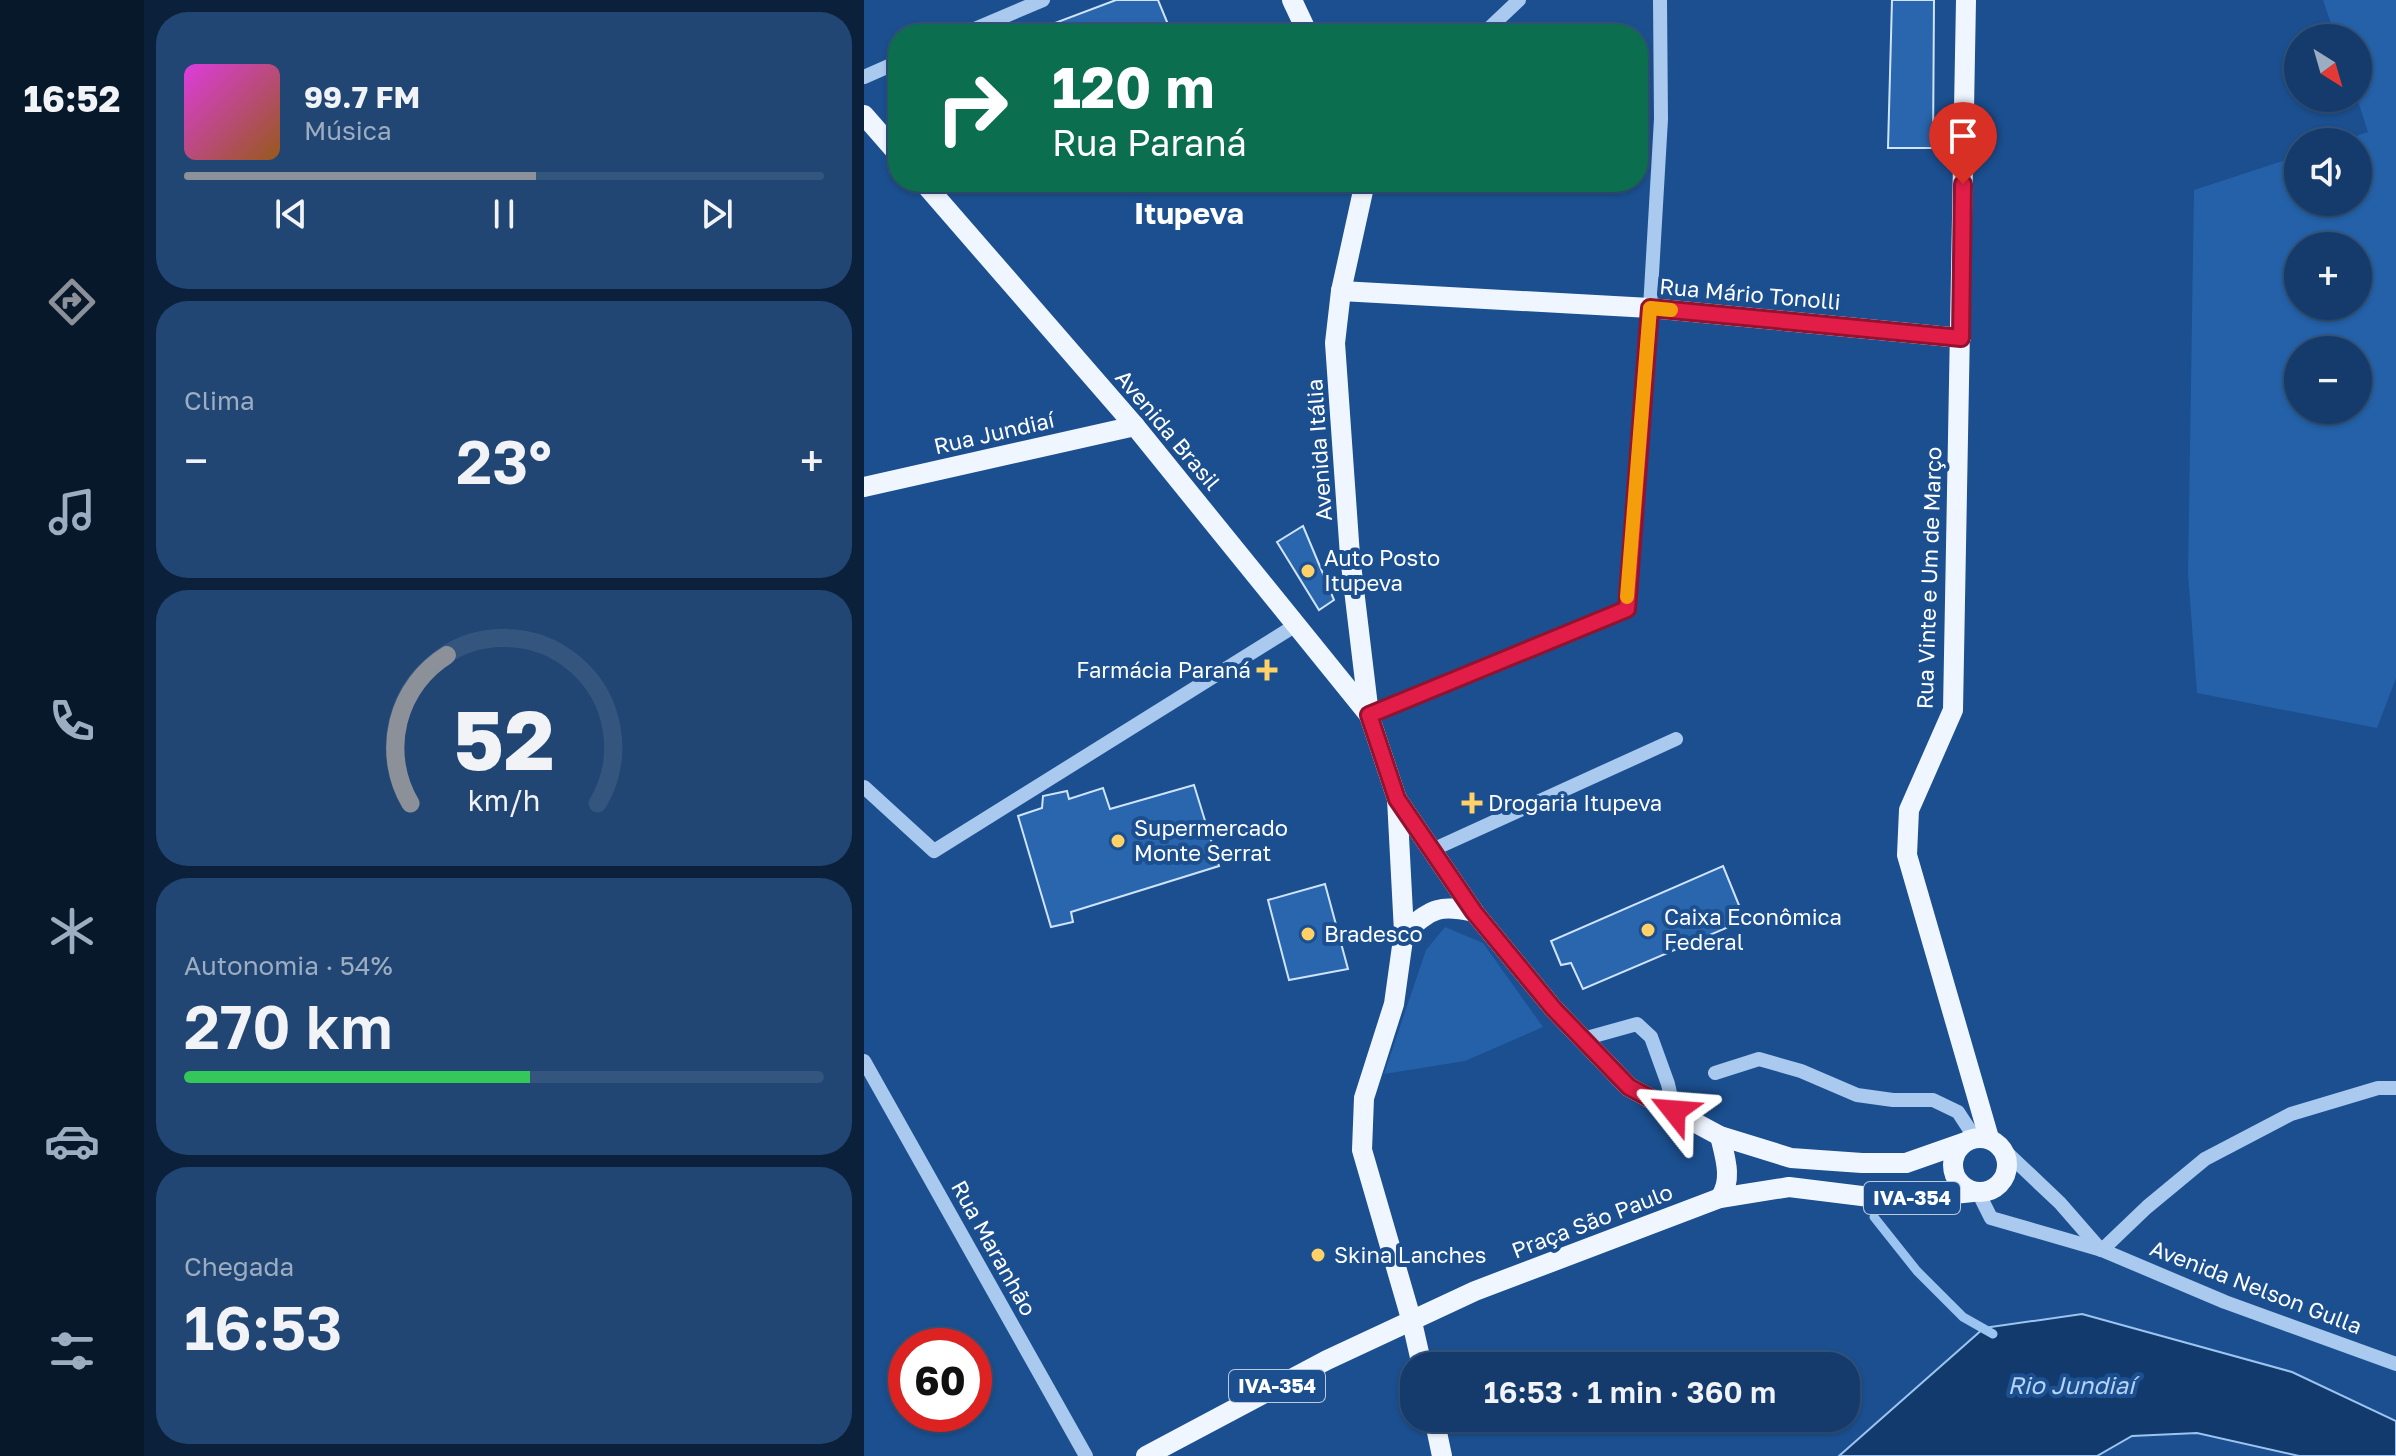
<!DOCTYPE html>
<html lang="pt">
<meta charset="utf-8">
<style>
:root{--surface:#143b6b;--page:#214673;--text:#f1f3f6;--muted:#9dadc1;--line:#33557e;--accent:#8c9099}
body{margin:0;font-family:"Golos Text",sans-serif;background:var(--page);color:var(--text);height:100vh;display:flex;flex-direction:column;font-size:30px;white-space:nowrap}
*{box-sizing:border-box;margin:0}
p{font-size:26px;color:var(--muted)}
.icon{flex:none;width:44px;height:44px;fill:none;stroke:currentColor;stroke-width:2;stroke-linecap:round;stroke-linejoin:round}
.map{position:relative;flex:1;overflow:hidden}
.side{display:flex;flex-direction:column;gap:12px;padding:12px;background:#0b203b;width:720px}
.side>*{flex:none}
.banner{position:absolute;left:24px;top:24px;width:760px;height:168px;border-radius:32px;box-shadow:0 2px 6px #0004,0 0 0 2px var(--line);background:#0b6e4f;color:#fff;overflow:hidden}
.needle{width:52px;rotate:143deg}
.controls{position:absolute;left:1420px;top:24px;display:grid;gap:16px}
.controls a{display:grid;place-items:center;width:88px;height:88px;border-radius:50%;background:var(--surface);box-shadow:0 2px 6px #0004,0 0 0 2px var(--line);font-size:40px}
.speed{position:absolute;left:24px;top:1328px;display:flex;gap:16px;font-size:40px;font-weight:700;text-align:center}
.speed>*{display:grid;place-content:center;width:104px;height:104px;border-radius:50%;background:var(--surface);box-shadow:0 2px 6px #0004,0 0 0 2px var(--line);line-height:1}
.speed .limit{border:12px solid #d22;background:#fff;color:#111}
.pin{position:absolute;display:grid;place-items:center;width:68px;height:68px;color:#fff;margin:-82px -34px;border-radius:50% 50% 50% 0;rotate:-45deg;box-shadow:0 0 8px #0007}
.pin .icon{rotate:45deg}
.me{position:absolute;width:88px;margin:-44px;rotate:298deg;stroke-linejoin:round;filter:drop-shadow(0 0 6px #0008)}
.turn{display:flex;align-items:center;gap:28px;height:168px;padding:0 32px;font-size:36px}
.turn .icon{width:104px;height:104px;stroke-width:2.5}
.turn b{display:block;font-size:56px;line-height:68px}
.big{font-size:60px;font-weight:600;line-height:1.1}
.side .widget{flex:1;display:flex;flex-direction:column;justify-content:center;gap:12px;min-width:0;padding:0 28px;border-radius:32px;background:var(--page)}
.side .dial{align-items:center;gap:0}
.dial svg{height:208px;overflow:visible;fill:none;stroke:var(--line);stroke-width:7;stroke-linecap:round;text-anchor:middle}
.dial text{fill:var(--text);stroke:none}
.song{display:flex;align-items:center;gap:24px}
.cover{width:96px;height:96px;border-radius:12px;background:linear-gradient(135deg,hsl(300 70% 55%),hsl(30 70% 35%))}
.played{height:8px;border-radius:4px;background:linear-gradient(90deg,var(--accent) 55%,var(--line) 55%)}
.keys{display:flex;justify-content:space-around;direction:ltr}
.heat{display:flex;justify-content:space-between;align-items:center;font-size:44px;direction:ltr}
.charge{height:12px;border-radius:6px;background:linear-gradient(90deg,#34c759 54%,var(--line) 0)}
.trip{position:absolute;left:536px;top:1352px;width:460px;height:80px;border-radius:32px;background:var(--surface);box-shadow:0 2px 6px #0004,0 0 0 2px var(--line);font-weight:600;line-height:80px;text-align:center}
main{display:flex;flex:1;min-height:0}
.menu{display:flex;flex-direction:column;width:144px;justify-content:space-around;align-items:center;background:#08182b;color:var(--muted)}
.menu .icon{width:56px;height:56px}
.menu .current{color:var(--accent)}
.menu b{font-size:36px;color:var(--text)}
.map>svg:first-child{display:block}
.green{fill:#2461a8;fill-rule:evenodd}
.water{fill:#123a6d;stroke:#9cc4f0;stroke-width:2}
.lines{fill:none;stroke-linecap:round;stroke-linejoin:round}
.stream{stroke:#9cc4f0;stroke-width:9}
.building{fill:#2a66ad;stroke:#cfe3fa;stroke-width:2}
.minor{stroke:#a9c9ee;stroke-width:14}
.major{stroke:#f0f6ff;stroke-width:20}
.route-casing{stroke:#92132f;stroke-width:20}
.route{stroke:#e11d48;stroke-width:14}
.slow{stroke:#f59e0b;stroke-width:14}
.poi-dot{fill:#ffd166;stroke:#1b4f8f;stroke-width:3}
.labels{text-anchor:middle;stroke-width:8;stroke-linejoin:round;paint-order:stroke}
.shield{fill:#1b4f8f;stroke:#bbcadd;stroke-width:2}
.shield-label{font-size:20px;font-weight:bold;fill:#fff}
.street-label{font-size:22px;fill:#fff;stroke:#1b4f8f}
.poi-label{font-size:22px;fill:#fff;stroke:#1b4f8f;text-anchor:start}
.water-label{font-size:24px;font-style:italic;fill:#b5d3f5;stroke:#1b4f8f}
.district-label{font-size:30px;font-weight:bold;fill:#fff;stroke:#1b4f8f}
</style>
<main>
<nav class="menu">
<b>16:52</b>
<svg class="icon current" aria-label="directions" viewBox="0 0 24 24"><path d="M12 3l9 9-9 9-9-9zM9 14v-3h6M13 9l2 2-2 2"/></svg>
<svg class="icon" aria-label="music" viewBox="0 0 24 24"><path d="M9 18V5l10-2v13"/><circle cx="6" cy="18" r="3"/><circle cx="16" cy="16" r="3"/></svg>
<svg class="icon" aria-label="phone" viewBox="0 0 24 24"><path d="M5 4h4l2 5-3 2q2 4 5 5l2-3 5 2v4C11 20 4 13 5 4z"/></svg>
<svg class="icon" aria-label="climate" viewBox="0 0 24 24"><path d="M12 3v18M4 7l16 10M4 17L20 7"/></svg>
<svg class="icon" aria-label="car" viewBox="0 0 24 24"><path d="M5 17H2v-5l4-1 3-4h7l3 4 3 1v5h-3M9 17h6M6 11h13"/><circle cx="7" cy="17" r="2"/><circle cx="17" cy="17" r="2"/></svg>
<svg class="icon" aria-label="filters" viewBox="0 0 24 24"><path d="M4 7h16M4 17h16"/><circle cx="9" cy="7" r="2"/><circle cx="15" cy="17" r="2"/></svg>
</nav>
<section class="side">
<div class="widget">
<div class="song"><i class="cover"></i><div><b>99.7 FM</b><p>Música</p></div></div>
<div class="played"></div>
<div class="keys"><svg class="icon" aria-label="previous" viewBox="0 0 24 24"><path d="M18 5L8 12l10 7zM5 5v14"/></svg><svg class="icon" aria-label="pause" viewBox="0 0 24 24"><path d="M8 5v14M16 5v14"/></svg><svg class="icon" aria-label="next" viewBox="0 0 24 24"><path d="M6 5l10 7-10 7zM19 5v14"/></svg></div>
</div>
<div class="widget"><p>Clima</p>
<div class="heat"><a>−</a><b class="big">23°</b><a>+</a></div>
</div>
<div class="widget dial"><svg viewBox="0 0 100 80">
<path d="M14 69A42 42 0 1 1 86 69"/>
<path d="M14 69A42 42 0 0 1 28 12" stroke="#8c9099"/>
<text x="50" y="56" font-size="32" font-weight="700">52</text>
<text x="50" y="72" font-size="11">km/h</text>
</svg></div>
<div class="widget"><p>Autonomia · 54%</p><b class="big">270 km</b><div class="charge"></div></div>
<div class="widget"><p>Chegada</p><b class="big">16:53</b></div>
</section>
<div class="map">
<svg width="1532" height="1456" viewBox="0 0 1532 1456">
<rect width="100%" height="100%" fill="#1b4f8f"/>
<g class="green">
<path d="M1459 0H1532V678L1513 728 1333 693 1324 574 1330 190 1434 156V202H1494V142H1475L1504 132 1493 98 1494 38H1472ZM1434 246H1494V306H1434ZM1434 350H1494V410H1434Z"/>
<path d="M581 927 619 943 679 1027 601 1061 520 1074 562 950Z"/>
</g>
<path class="water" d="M1218 1314 1428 1372 1532 1421V1456H1435L1333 1433 1268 1436 1233 1456H975L1120 1328Z"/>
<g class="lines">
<path class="stream" d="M1010 1217 1053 1271 1099 1317 1129 1334"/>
</g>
<g class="building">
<path d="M252 0H294L308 34H177L175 29Z"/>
<path d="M1028 0H1070L1069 148H1024Z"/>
<path d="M439 526 470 600 455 610 413 542Z"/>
<path d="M330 785 355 866 207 912 209 922 187 927 154 816 178 808 179 796 203 791 205 799 239 788 246 809Z"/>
<path d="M859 866 881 920 719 989 707 963 697 965 687 941Z"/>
<path d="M461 884 484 969 425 980 404 900Z"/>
</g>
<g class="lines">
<g class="minor">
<path d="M99 34 179 0"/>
<path d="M619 34 655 0"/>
<path d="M0 77 34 62"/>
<path d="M505 715 763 609 786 308 797 119 796 0"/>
<path d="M0 787 70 851 432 625"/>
<path d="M568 850 812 739"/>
<path d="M719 1039 773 1024 787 1037 804 1084 810 1111"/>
<path d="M0 1061 222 1456"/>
<path d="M851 1073 895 1059 937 1071 993 1095 1029 1100H1069L1094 1112 1111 1138"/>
<path d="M1140 1150 1196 1203 1237 1250"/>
<path d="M1114 1192 1127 1218 1238 1250 1361 1302 1532 1364"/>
<path d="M1238 1250 1283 1207 1341 1159 1427 1114 1514 1088H1532"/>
</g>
<g class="major">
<path d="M428 0 444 34"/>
<path d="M1102 0 1089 710 1045 810 1043 855 1125 1138"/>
<path d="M0 115 34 154"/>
<path d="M59 182 271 426 505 715"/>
<path d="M501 182 477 291 471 343 486 556 505 715 533 799 610 912 689 1008 765 1087 856 1136 927 1158 998 1163H1042L1099 1143"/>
<path d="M477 291 786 308 1097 338"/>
<path d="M0 487 271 426"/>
<path d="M533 799 540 932 530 1004 500 1098 498 1150 548 1322 558 1366"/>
<path d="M540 932C569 909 573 904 610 912"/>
<path d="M856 1136C861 1157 869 1180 856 1198"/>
<circle cx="1116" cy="1165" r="27"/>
<path d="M570 1418 578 1456"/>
<path d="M282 1456 463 1360 611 1291 856 1198 925 1187 1030 1200 1109 1192"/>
</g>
</g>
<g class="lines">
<defs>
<path id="route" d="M810 1111 765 1087 689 1008 610 912 533 799 505 715 763 609 786 308 1097 338 1099 184"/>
</defs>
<use href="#route" class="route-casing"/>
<use href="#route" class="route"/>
<path class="slow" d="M763 597 786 308 807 310"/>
</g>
<g class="poi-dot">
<circle cx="444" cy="571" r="8"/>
<path d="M399 658h8v8h8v8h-8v8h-8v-8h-8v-8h8z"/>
<path d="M604 791h8v8h8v8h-8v8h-8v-8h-8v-8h8z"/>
<circle cx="254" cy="841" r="8"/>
<circle cx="784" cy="930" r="8"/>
<circle cx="444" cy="934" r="8"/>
<circle cx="454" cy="1255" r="8"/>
</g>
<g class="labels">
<g class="shield">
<rect x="1000" y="1182" width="96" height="32" rx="6"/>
<rect x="365" y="1370" width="96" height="32" rx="6"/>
</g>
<g class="shield-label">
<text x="1048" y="1205">IVA-354</text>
<text x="413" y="1393">IVA-354</text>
</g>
<g class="street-label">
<text transform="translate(886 294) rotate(5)" y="8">Rua Mário Tonolli</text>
<text transform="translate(304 430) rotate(50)" y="8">Avenida Brasil</text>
<text transform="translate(130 433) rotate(-13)" y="8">Rua Jundiaí</text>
<text transform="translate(455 450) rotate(-94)" y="8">Avenida Itália</text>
<text transform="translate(1065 578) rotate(-88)" y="8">Rua Vinte e Um de Março</text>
<text transform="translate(728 1221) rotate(-21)" y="8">Praça São Paulo</text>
<text transform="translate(130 1248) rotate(61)" y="8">Rua Maranhão</text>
<text transform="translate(1392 1287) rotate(21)" y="8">Avenida Nelson Gulla</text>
</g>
<g class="poi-label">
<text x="460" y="566">Auto Posto<tspan x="460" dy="25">Itupeva</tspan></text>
<text x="387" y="678" text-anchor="end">Farmácia Paraná</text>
<text x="624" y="811">Drogaria Itupeva</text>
<text x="270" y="836">Supermercado<tspan x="270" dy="25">Monte Serrat</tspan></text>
<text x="800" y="925">Caixa Econômica<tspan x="800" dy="25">Federal</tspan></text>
<text x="460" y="942">Bradesco</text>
<text x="470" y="1263">Skina Lanches</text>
</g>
<g class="water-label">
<text x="1207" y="1394">Rio Jundiaí</text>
</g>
<g class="district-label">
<text x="325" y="224">Itupeva</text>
</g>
</g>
</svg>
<div class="controls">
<a><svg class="needle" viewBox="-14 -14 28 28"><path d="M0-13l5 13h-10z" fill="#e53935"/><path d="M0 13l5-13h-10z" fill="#9dadc1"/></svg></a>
<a><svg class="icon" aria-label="sound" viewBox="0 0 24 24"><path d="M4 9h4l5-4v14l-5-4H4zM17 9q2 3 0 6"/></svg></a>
<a>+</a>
<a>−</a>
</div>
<div class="speed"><div class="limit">60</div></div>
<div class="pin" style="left:1099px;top:184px;background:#d93025"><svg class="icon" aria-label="arrive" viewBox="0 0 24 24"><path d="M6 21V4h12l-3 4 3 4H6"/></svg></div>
<svg class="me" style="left:810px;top:1111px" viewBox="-20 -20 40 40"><path d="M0-17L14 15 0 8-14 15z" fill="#e11d48" stroke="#fff" stroke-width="4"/></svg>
<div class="trip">16:53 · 1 min · 360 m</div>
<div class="banner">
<div class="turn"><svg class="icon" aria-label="right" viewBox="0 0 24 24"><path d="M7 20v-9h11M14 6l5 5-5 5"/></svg><div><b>120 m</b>Rua Paraná</div></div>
</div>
</div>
</main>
